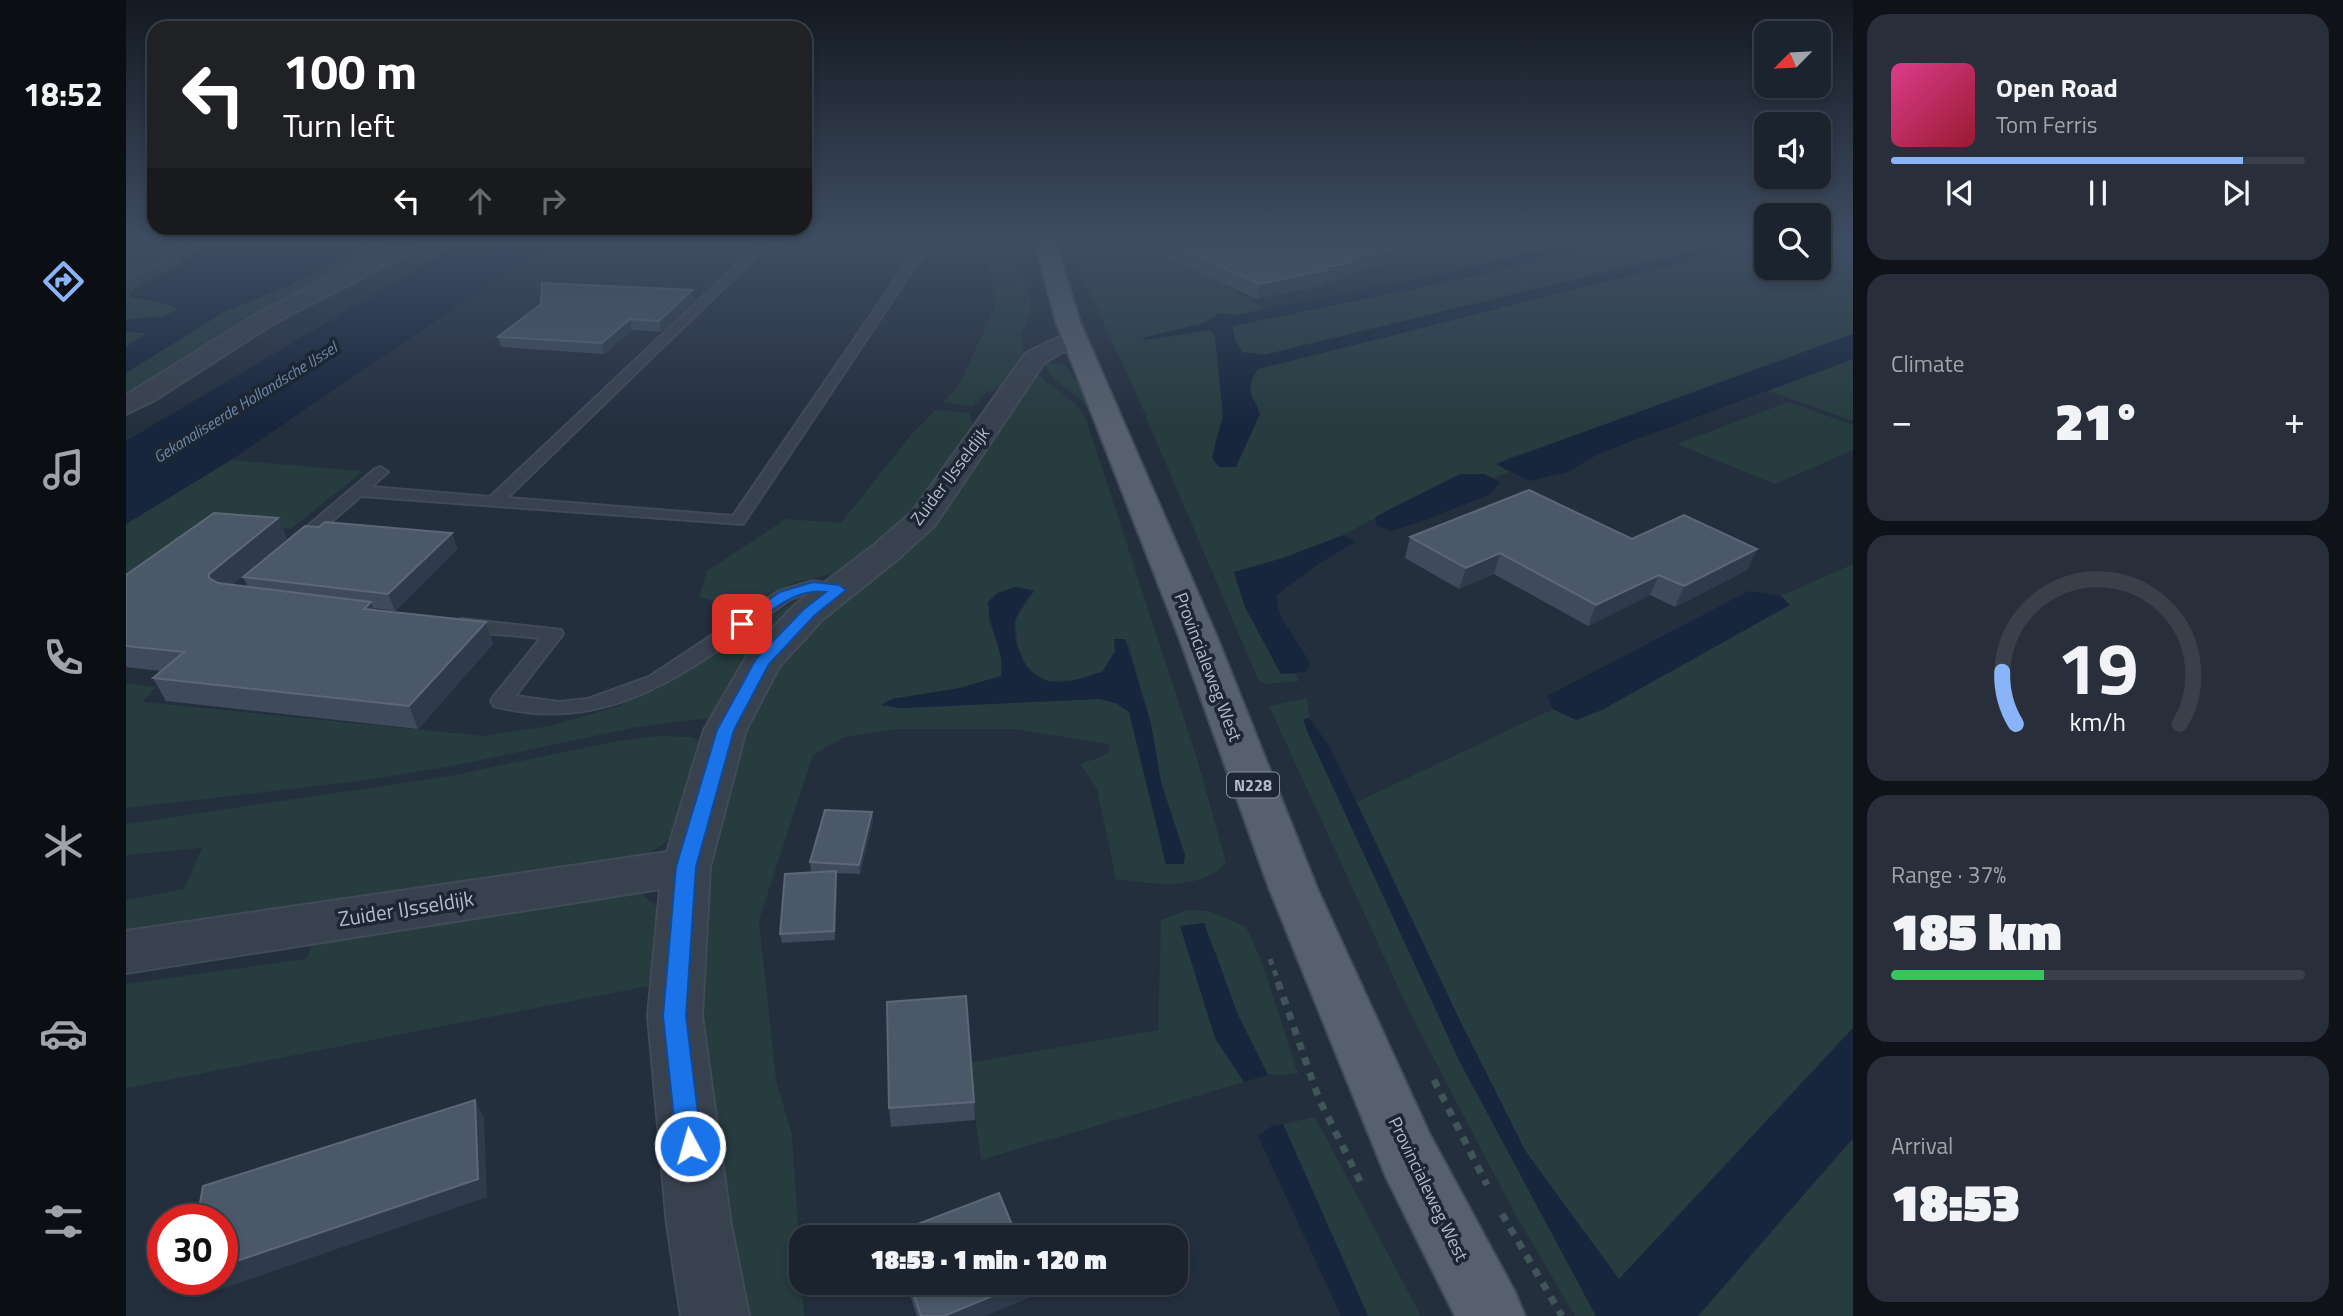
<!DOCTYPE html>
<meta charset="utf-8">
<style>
:root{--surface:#1b232e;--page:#282f3a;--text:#f1f3f6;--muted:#a0a4aa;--line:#39404a;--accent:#8ab4f8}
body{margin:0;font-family:"Titillium Web",sans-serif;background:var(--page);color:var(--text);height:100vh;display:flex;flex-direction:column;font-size:26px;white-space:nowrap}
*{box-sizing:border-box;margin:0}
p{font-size:23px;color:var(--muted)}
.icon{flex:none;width:38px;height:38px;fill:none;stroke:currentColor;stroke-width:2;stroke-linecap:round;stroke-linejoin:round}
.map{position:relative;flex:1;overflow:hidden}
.drawer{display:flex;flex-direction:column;gap:14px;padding:14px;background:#0f1319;width:490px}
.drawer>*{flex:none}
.guide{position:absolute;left:21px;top:21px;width:665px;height:214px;border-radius:21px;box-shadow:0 4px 10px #0003,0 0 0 2px var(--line);background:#202124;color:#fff;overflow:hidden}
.needle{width:46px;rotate:246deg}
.controls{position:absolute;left:1628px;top:21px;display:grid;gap:14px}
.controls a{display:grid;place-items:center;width:77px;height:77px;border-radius:14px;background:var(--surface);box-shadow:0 4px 10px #0003,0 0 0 2px var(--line);font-size:35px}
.speed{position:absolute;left:21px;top:1204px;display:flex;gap:14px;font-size:35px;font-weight:700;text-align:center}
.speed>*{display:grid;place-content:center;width:91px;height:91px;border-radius:50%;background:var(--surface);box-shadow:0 4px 10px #0003,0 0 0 2px var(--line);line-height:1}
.speed .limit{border:10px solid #d22;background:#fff;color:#111}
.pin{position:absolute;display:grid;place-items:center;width:60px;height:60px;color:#fff;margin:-30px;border-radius:14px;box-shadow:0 4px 10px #0006}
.me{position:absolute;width:77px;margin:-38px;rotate:354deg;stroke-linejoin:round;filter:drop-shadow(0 0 5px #0008)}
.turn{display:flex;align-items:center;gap:24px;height:147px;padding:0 21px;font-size:32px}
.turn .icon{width:91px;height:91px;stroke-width:2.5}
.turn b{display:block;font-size:49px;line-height:60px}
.lanes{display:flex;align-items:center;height:66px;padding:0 21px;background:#0003;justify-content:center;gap:35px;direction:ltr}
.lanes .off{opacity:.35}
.big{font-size:52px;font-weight:800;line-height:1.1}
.drawer .widget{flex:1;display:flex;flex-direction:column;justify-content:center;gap:10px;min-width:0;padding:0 24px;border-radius:21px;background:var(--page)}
.drawer .dial{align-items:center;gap:0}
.dial svg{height:182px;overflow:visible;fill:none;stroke:var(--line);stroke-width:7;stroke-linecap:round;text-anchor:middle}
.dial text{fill:var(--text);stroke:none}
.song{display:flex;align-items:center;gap:21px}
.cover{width:84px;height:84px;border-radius:10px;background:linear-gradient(135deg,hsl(330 70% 55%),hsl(350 70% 35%))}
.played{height:7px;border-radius:4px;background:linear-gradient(90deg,var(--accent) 85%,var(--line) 85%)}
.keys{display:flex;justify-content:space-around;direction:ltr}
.heat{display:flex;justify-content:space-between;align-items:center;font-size:38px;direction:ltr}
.charge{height:10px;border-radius:5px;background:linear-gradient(90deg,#34c759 37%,var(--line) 0)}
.trip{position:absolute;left:663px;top:1225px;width:399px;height:70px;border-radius:21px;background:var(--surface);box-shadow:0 4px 10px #0003,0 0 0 2px var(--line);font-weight:800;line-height:70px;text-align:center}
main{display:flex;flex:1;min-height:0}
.dock{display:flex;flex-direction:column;width:126px;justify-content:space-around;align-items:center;background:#0b0e12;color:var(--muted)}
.dock .icon{width:49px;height:49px}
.dock .current{color:var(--accent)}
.dock b{font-size:32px;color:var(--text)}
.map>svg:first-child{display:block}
.green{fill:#263c3f;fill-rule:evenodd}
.water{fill:#17263c}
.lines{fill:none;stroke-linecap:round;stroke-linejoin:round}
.lane-casing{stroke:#414a57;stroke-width:4}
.street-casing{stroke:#414a57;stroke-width:4}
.primary-casing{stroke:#414a57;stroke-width:4}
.path-far2{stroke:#3f5557;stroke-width:2.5;stroke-dasharray:2.5 2.5;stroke-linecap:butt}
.path-far1{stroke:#3f5557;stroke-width:5;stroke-dasharray:6 6;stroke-linecap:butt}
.path{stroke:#3f5557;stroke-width:7;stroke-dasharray:8 8;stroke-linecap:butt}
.lane{fill:#38414e;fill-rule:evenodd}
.street{fill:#38414e;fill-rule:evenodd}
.primary{fill:#56606e;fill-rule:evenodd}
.wall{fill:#3f4b5c}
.shaded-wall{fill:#2f3b4b}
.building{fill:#4b5868;stroke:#5c6777;stroke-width:2}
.route{fill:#1a73e8;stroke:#114b97;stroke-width:2}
.labels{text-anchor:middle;stroke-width:7;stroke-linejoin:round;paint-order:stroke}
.far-water-label{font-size:16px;font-style:italic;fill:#6d86a8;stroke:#1d2633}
.shield{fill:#1d2633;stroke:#878f9c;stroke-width:2}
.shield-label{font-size:16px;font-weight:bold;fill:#b4bcc9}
.street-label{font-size:18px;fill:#b4bcc9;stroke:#1d2633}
.near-street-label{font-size:21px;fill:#b4bcc9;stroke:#1d2633}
</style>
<main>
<nav class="dock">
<b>18:52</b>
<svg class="icon current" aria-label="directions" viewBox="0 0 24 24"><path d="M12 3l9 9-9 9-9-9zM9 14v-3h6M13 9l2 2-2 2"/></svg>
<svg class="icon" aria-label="music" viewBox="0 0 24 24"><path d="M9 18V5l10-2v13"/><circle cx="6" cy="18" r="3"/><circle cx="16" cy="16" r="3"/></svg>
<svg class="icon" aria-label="phone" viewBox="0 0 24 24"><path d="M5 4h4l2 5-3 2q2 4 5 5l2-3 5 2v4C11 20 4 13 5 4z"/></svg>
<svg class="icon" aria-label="climate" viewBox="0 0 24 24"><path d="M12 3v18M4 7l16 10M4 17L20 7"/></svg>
<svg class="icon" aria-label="car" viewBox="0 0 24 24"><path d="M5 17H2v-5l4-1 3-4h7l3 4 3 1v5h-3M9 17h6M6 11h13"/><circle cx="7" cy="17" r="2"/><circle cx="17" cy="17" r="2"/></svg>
<svg class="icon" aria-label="filters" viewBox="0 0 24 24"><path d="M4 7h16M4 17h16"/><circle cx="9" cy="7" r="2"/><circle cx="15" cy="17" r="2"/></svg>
</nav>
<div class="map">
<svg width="1727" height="1316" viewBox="0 0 1727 1316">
<rect width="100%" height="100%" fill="#242f3e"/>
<g class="green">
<path d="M0 241H280L0 401Z"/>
<path d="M857 241H885L905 299V309L895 335 898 355 881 385 860 393 846 407 817 402 832 387 870 304Z"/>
<path d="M941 241H965L973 255 1025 254 1049 250 1136 309 1110 315 1093 313 1078 323 1020 340 1082 330 1089 335 1097 416 1088 446 1132 407C1122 393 1122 383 1132 369L1607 250 1640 257V268H1683L1727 279V334L1478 427 1385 457 1371 464 1383 472 1367 478 1358 474 1277 502 1218 535 1157 558 1108 572 1119 607 1155 674H1170L1173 681 1139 684 1133 681 1008 389 940 242Z"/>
<path d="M1496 241H1640V252L1602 242 1138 355 1116 352 1109 341 1106 326 1331 280Z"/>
<path d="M1692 241H1727V274L1692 265Z"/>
<path d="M1727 359V421L1642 391Z"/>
<path d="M917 361 940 366 964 402 967 416C955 391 926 388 917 361Z"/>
<path d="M912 374C928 391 950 398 960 419L1072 762 1100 863C1072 892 1026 884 990 879L971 789 954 764 975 757 984 751 982 744 887 729H774L718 737 687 755 633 920 650 1080 666 1135 678 1316H612L578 1104 571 919 611 733 675 632 834 484 865 443 905 376ZM890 587 908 591 889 620 892 646 901 669 922 681 950 680 976 672 999 639 1003 646 1025 724 1035 782 1040 864 1003 712 990 703 973 699 776 708 755 705 766 699 834 688 875 676 877 661 862 618 871 593Z"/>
<path d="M1662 402 1727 425V450L1649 484 1551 444Z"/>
<path d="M809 410 844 413 849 437 801 501 723 570 670 582 643 593 618 610 573 597 581 571 660 519 715 523 785 435Z"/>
<path d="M104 460 237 471 165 529 102 524 0 602V524Z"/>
<path d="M1727 564V1028L1493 1280 1400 1152 1334 1021 1231 802 1427 709 1450 720 1663 605 1655 596Z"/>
<path d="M672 599 678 600 590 717 511 727 326 766 235 781 0 808V683L30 687 16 702 358 736 424 726 490 707 534 688Z"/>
<path d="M1181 698 1183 718 1177 720 1182 733 1333 1060 1470 1316H1449L1388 1212 1283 1011 1143 706Z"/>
<path d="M533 736 565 737 576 742 554 829 535 846 517 856 0 940V900L58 889 76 848 0 855V824L324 776 491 741Z"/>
<path d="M513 892 529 905 536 921 538 983 0 1088V984L180 959 194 928Z"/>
<path d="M1062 910 1083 911 1120 927 1136 962 1172 1074 1142 1075 1112 1015 1089 951V1038L1118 1082 855 1160 842 1063 1032 1030 1035 920Z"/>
<path d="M1189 1117 1295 1316H1242L1157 1124Z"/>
<path d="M1727 1138V1316H1572Z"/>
</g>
<g class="water">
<path d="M92 241H245L158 288 98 312 0 373V347L20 333 0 332V320L37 316 51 310 45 305 5 297 4 294 10 288 56 264 54 260Z"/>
<path d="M339 241H427L105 460 0 524V441Z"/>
<path d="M1452 241H1496L1331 280 1106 326 1109 341 1116 352 1138 355 1602 242 1640 252V257L1607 250 1132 369C1117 390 1127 395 1134 414L1110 467H1093L1086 458 1097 416 1089 335 1082 330 1020 340 1016 338 1078 323 1093 313 1110 315 1315 274Z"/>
<path d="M1727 334V359L1474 453 1442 472 1403 481 1370 464Z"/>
<path d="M1334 474H1358L1374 482 1365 494 1291 523 1264 531 1251 526 1249 517Z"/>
<path d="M1218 535 1229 542 1194 563 1150 595C1151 622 1174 640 1184 665L1179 672 1155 674 1119 607 1108 572 1157 558Z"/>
<path d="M890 587 908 591C901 599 893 608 890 618 883 641 899 675 922 681 939 685 960 677 976 672L989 651 988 639H999L1025 724 1035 782 1059 855 1058 864H1040L1003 712 990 703 973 699 776 708 755 705 766 699 834 688 875 676C879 651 863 628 862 602L871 593Z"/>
<path d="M1623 591 1655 596 1664 605 1476 710 1450 720 1427 709 1421 696Z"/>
<path d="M1183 718 1204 747 1334 1021 1400 1152 1493 1279 1727 1028V1138L1572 1316H1470L1333 1060 1182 733 1177 719Z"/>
<path d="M1078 923 1112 1015 1142 1075 1118 1082 1089 1038 1054 926Z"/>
<path d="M1157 1124 1242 1316H1215L1132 1136 1146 1126Z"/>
</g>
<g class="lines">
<defs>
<g id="lane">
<path d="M636 241H646L381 498 607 516 796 241H806L617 524 235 496 177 546 171 547 163 542 249 469 254 467 262 472 245 487 364 497Z"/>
<path d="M687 581 719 586 722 590 713 595 688 591 665 599C571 663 491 738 368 706L365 701 368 696 415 638 336 631 327 625 336 619 435 630 437 634 389 696 433 702 462 699 523 677 653 591Z"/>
</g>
<g id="street">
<path d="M277 241H301L280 255 150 322 27 401 0 414V395L134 312Z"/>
<path d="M931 338 961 340 964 345 961 350 936 352 918 363 809 525 772 559 696 620 653 667 620 730 584 867 576 1016 605 1225 623 1316H555L541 1225 522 1016 534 889 0 973V931L541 852 578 730 622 654 670 604 748 545 787 511 900 353Z"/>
</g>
<path id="primary" d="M909 241H929L954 322 1091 637 1191 888 1304 1135 1389 1292 1399 1316H1329L1260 1177 1143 888 1053 637 930 322Z"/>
</defs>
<use href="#lane" class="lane-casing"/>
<use href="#street" class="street-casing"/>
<use href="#primary" class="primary-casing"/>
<path class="path-far2" d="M0 280 77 241"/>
<path class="path-far1" d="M1144 959 1153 984"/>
<g class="path">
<path d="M1152 982 1193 1099 1237 1187"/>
<path d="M1308 1080 1361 1185"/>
<path d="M1376 1214 1436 1316"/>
</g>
<use href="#lane" class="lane"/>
<use href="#street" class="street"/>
<use href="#primary" class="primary"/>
</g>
<g class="wall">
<path d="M1038 241H1353L1266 258 1265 264 1224 272 1223 277 1198 282V285L1131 299 1043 258Z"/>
<path d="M568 300 535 332 506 330 478 354 375 347 372 337Z"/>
<path d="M152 518 161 539 106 585 122 587 117 577 326 533 331 549 269 611 248 608 249 610 360 622 367 644 292 729 40 701 27 678 35 671 0 667V575Z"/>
<path d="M1284 537 1506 539 1631 549 1621 570 1549 607 1524 595 1462 626 1368 574 1333 589 1279 558Z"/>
<path d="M747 821 734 874 710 873 711 881 709 940 656 943 654 934 698 872 685 871 684 862Z"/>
<path d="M848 1102 849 1120 765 1127 763 1108Z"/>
<path d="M780 1283H908L907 1296 859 1316H791Z"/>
</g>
<g class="shaded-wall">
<path d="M1281 241H1353L1266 258 1265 264 1224 272 1223 277 1198 282V285L1131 299 1133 284 1218 259 1257 245Z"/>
<path d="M566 290 568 300 535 332 533 321Z"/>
<path d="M504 319 506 330 478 354 476 343Z"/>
<path d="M152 518 161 539 93 596 83 578V574Z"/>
<path d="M326 533 331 549 269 611 262 594Z"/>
<path d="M1631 549 1621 570 1549 607 1558 586Z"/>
<path d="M1374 553 1368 574 1333 589 1340 568Z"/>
<path d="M1533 575 1524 595 1462 626 1470 605Z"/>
<path d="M245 602 254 625 238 609Z"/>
<path d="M360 622 367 644 292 729 283 706Z"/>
<path d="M746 812 747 821 734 874 733 865Z"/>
<path d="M710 871 711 881 709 940 708 931Z"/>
<path d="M349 1100 358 1118 361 1197 78 1295 63 1279H96V1266Z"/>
<path d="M898 1283H908L907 1296 859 1316H818Z"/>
</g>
<g class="building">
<path d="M1044 241H1281L1257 245 1268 249 1218 259 1226 262 1196 268 1201 270 1133 284 1044 243Z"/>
<path d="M416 283 566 290 533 321 504 319 476 343 372 337 415 304Z"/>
<path d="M1403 490 1506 539 1558 515 1631 549 1558 586 1533 575 1470 605 1374 553 1340 568 1284 537Z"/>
<path d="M88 513 152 518 83 574V578L92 583 245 602 238 609 360 622 283 706 27 678 58 652 0 646V575Z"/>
<path d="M199 522 326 533 262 594 117 577 179 526 193 527Z"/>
<path d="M699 810 746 812 733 865 684 862Z"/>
<path d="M710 871 708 931 654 934 659 874Z"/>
<path d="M840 996 848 1102 763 1108 761 1002Z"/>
<path d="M349 1100 352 1179 96 1266V1220H71L77 1186Z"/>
<path d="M873 1193 891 1237H770L768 1233Z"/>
<path d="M784 1283H898L818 1316H795Z"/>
</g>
<linearGradient id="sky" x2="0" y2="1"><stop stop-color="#141a22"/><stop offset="0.57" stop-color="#3f4d63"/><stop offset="1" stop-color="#3f4d63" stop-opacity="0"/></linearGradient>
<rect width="1727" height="425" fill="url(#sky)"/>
<path class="route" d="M687 582 713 585 720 590 689 615 643 664 608 730 570 867 560 1016 576 1146 573 1155 564 1158 555 1155 551 1146 537 1016 550 867 591 730 630 659 678 609 700 592C670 588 645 611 622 627L616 628 609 624 654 592Z"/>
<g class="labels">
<g class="far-water-label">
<text transform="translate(119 402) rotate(-32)" y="6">Gekanaliseerde Hollandsche IJssel</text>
</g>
<rect class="shield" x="1101" y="772.5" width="52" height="25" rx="5"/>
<g class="shield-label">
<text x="1127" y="791">N228</text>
</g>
<g class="street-label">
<text transform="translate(824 476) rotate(-53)" y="6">Zuider IJsseldijk</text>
<text transform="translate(1082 667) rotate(69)" y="6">Provincialeweg West</text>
<text transform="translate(1302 1189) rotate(64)" y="6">Provincialeweg West</text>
</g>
<g class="near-street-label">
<text transform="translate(280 909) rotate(-9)" y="7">Zuider IJsseldijk</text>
</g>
</g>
</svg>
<div class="controls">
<a><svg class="needle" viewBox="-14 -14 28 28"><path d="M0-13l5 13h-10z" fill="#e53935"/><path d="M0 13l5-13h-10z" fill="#a0a4aa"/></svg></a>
<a><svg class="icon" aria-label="sound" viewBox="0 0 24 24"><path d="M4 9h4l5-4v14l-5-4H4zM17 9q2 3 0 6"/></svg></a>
<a><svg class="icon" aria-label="search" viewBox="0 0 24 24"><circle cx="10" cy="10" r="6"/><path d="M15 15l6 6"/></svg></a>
</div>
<div class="speed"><div class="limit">30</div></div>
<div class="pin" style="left:616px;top:624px;background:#d93025"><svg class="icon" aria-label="arrive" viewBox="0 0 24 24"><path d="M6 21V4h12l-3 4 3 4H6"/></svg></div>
<svg class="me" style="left:564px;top:1146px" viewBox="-20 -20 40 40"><circle r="17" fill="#1a73e8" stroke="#fff" stroke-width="3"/><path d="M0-11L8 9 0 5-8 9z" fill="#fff"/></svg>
<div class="trip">18:53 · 1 min · 120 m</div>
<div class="guide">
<div class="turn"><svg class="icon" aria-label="left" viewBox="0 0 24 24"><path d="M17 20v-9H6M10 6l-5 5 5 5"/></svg><div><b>100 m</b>Turn left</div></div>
<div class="lanes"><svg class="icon" aria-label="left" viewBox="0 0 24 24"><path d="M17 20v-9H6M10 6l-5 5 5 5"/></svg><svg class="icon off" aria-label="ahead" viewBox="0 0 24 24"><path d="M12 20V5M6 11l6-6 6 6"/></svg><svg class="icon off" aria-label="right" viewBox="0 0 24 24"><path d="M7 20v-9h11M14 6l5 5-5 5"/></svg></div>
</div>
</div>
<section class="drawer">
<div class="widget">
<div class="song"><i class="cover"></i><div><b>Open Road</b><p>Tom Ferris</p></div></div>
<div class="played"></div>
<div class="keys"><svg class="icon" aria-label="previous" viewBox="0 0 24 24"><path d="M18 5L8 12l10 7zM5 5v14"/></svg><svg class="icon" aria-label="pause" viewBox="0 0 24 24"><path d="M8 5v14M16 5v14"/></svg><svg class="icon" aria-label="next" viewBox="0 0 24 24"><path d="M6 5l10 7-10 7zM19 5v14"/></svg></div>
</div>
<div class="widget"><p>Climate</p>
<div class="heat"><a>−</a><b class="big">21°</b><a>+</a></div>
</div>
<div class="widget dial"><svg viewBox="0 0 100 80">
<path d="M14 69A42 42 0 1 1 86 69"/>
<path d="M14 69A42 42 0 0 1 8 46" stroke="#8ab4f8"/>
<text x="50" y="56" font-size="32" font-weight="700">19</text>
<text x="50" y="72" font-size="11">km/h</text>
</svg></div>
<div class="widget"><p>Range · 37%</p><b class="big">185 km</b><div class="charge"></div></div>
<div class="widget"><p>Arrival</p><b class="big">18:53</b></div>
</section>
</main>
